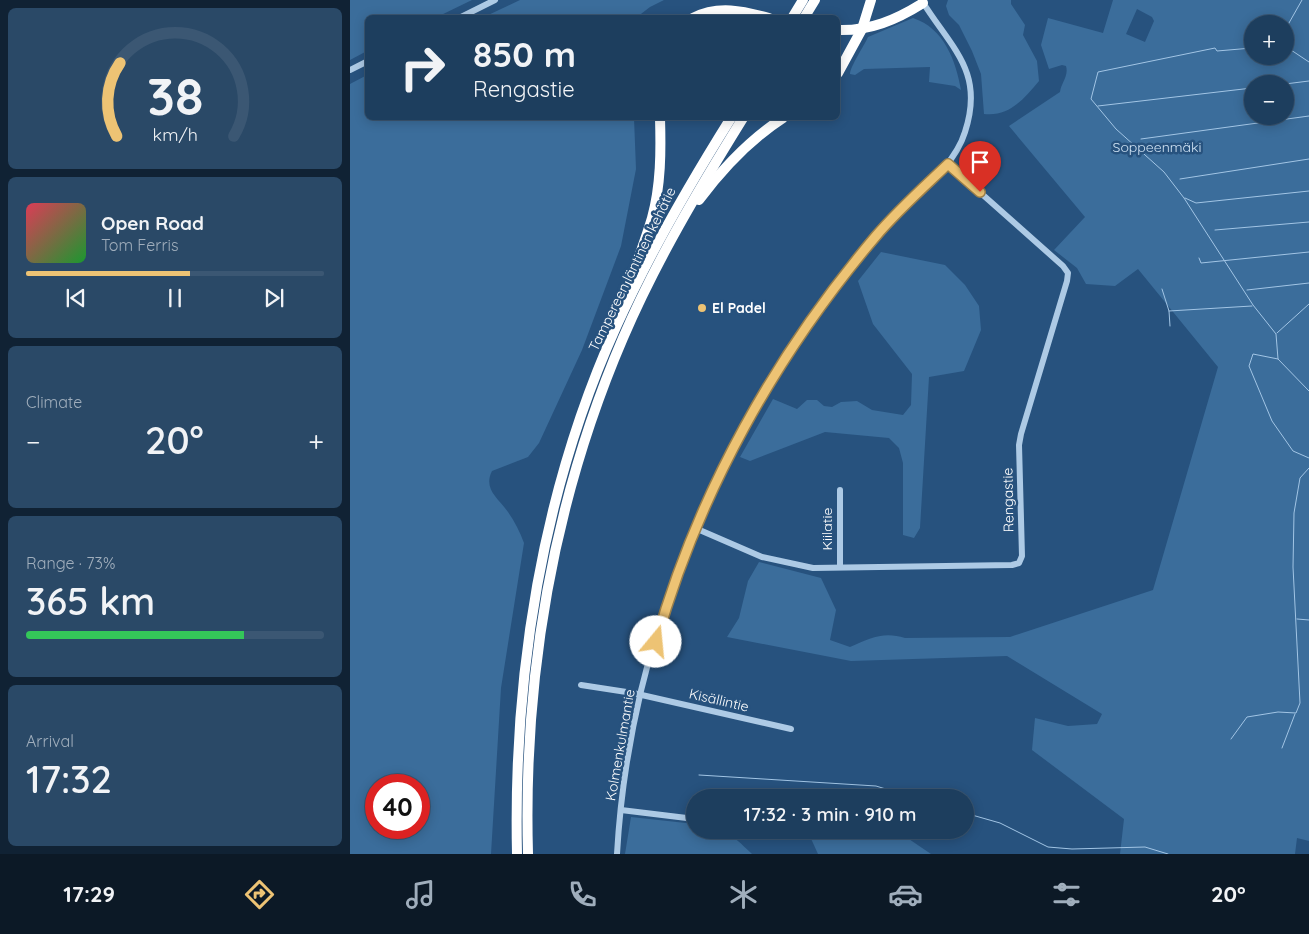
<!DOCTYPE html>
<meta charset="utf-8">
<style>
:root{--surface:#1d3e5e;--page:#2a4967;--text:#f1f3f6;--muted:#a0aebc;--line:#3b5773;--accent:#edc374}
body{margin:0;font-family:Quicksand,sans-serif;background:var(--page);color:var(--text);height:100vh;display:flex;flex-direction:column;font-size:19px;white-space:nowrap}
*{box-sizing:border-box;margin:0}
p{font-size:16px;color:var(--muted)}
.icon{flex:none;width:28px;height:28px;fill:none;stroke:currentColor;stroke-width:2;stroke-linecap:round;stroke-linejoin:round}
.map{position:relative;flex:1;overflow:hidden}
.details{display:flex;flex-direction:column;gap:8px;padding:8px;background:#102234;width:350px}
.details>*{flex:none}
.top-card{position:absolute;left:15px;top:15px;width:475px;height:105px;border-radius:8px;box-shadow:0 2px 12px #0003,0 0 0 1px var(--line);background:#1d3e5e;color:var(--text);overflow:hidden}
.controls{position:absolute;left:894px;top:15px;display:grid;gap:10px}
.controls a{display:grid;place-items:center;width:50px;height:50px;border-radius:50%;background:var(--surface);box-shadow:0 2px 12px #0003,0 0 0 1px var(--line);font-size:25px}
.speed{position:absolute;left:15px;top:774px;display:flex;gap:10px;font-size:25px;font-weight:700;text-align:center}
.speed>*{display:grid;place-content:center;width:65px;height:65px;border-radius:50%;background:var(--surface);box-shadow:0 2px 12px #0003,0 0 0 1px var(--line);line-height:1}
.speed .limit{border:8px solid #d22;background:#fff;color:#111}
.pin{position:absolute;display:grid;place-items:center;width:42px;height:42px;color:#fff;margin:-51px -21px;border-radius:50% 50% 50% 0;rotate:-45deg;box-shadow:0 0 5px #0007}
.pin .icon{rotate:45deg}
.me{position:absolute;width:55px;margin:-28px;rotate:17deg;stroke-linejoin:round;filter:drop-shadow(0 0 4px #0008)}
.turn{display:flex;align-items:center;gap:18px;height:105px;padding:0 25px;font-size:22px}
.turn .icon{width:65px;height:65px;stroke-width:2.5}
.turn b{display:block;font-size:35px;line-height:42px}
.big{font-size:38px;font-weight:600;line-height:1.1}
.details .tile{flex:1;display:flex;flex-direction:column;justify-content:center;gap:8px;min-width:0;padding:0 18px;border-radius:8px;background:var(--page)}
.details .dial{align-items:center;gap:0}
.dial svg{height:130px;overflow:visible;fill:none;stroke:var(--line);stroke-width:7;stroke-linecap:round;text-anchor:middle}
.dial text{fill:var(--text);stroke:none}
.song{display:flex;align-items:center;gap:15px}
.cover{width:60px;height:60px;border-radius:8px;background:linear-gradient(135deg,hsl(350 70% 55%),hsl(130 70% 35%))}
.played{height:5px;border-radius:2px;background:linear-gradient(90deg,var(--accent) 55%,var(--line) 55%)}
.keys{display:flex;justify-content:space-around;direction:ltr}
.heat{display:flex;justify-content:space-between;align-items:center;font-size:28px;direction:ltr}
.charge{height:8px;border-radius:4px;background:linear-gradient(90deg,#34c759 73%,var(--line) 0)}
.trip{position:absolute;left:336px;top:789px;width:288px;height:50px;border-radius:25px;background:var(--surface);box-shadow:0 2px 12px #0003,0 0 0 1px var(--line);font-weight:600;line-height:50px;text-align:center}
.menu{display:flex;height:80px;justify-content:space-around;align-items:center;background:#0c1926;color:var(--muted)}
.menu .icon{width:35px;height:35px}
.menu .on{color:var(--accent)}
.menu b{font-size:22px;color:var(--text)}
main{display:flex;flex:1;min-height:0}
.map>svg:first-child{display:block}
.green{fill:#3b6d9b;fill-rule:evenodd}
.lines{fill:none;stroke-linecap:round;stroke-linejoin:round}
.stream{stroke:#a2c5e5;stroke-width:1}
.minor{stroke:#adcae5;stroke-width:6}
.highway{stroke:#fff;stroke-width:10}
.route-casing{stroke:#9a7f4b;stroke-width:12}
.route{stroke:#edc374;stroke-width:9}
.poi-dot{fill:#edc374;stroke:#27527e;stroke-width:2}
.labels{text-anchor:middle;stroke-width:5;stroke-linejoin:round;paint-order:stroke}
.park-label{font-size:14px;fill:#d0e3f4;stroke:#27527e}
.street-label{font-size:14px;fill:#fff;stroke:#27527e}
.poi-label{font-size:14px;font-weight:bold;fill:#fff;stroke:#27527e;text-anchor:start}
</style>
<main>
<section class="details">
<div class="tile dial"><svg viewBox="0 0 100 80">
<path d="M14 69A42 42 0 1 1 86 69"/>
<path d="M14 69A42 42 0 0 1 16 24" stroke="#edc374"/>
<text x="50" y="56" font-size="32" font-weight="700">38</text>
<text x="50" y="72" font-size="11">km/h</text>
</svg></div>
<div class="tile">
<div class="song"><i class="cover"></i><div><b>Open Road</b><p>Tom Ferris</p></div></div>
<div class="played"></div>
<div class="keys"><svg class="icon" aria-label="previous" viewBox="0 0 24 24"><path d="M18 5L8 12l10 7zM5 5v14"/></svg><svg class="icon" aria-label="pause" viewBox="0 0 24 24"><path d="M8 5v14M16 5v14"/></svg><svg class="icon" aria-label="next" viewBox="0 0 24 24"><path d="M6 5l10 7-10 7zM19 5v14"/></svg></div>
</div>
<div class="tile"><p>Climate</p>
<div class="heat"><a>−</a><b class="big">20°</b><a>+</a></div>
</div>
<div class="tile"><p>Range · 73%</p><b class="big">365 km</b><div class="charge"></div></div>
<div class="tile"><p>Arrival</p><b class="big">17:32</b></div>
</section>
<div class="map">
<svg width="959" height="854" viewBox="0 0 959 854">
<rect width="100%" height="100%" fill="#27527e"/>
<g class="green">
<path d="M0 0H122L87 17 18 18 17 51 0 60Z"/>
<path d="M170 0H314L300 7 287 17H134Z"/>
<path d="M598 0H661V4L675 25 673 35 687 61 689 81C674 99 659 117 634 114L631 74 622 51 609 25 599 15 596 6Z"/>
<path d="M763 0H959V841L947 838 945 854H770L774 819 682 750 685 718 718 726 747 724 752 714 657 656 501 661 377 637 389 618 398 581 409 562 471 578 486 610 480 640 500 647C520 638 534 631 555 638L660 637 803 590 868 367 788 269 765 286 736 284 727 268 704 250 735 217 659 126 710 92C711 83 719 76 716 66L712 65 699 69 691 45 698 18 753 33ZM787 9 802 17 804 21 795 42 776 34ZM902 24H935V56H902ZM902 84H935V116H902Z"/>
<path d="M563 18C594 28 606 61 611 90L605 86 579 82 580 67 514 69 505 75 500 74C500 67 514 46 518 37Z"/>
<path d="M17 75 18 118H284L286 169 271 246 232 350 189 443 178 457 142 471C133 489 148 498 158 512 165 522 170 532 174 543L151 688 141 854H0V84ZM26 785H69V828H26Z"/>
<path d="M531 252 595 265 615 285 629 306 631 330 614 371 579 377 570 528 564 538 553 535V463L549 448 539 438 475 432 400 461 390 457 423 399 447 409 457 400H467L474 406 482 407 491 402 507 401 522 410 553 415 561 405 562 374 523 324 508 281Z"/>
<path d="M281 817 345 824V830C378 830 379 832 402 854H275Z"/>
<path d="M458 832 553 835 581 854H468Z"/>
</g>
<g class="lines">
<g class="stream">
<path d="M935 30 952 0"/>
<path d="M935 46 959 62"/>
<path d="M902 48 867 51 865 48 748 72 741 99 766 129 814 172 834 198 903 305 926 334 928 359 959 391"/>
<path d="M935 84 959 81"/>
<path d="M748 106 902 88"/>
<path d="M791 139 959 116"/>
<path d="M830 179 959 159"/>
<path d="M835 198 846 203 959 191"/>
<path d="M865 230 959 222"/>
<path d="M849 258 851 263 959 252"/>
<path d="M812 289 819 311 820 326"/>
<path d="M897 290 959 283"/>
<path d="M819 311 902 306"/>
<path d="M927 333 959 304"/>
<path d="M928 359 903 354 899 366 922 421 943 451 959 458"/>
<path d="M947 619 959 620"/>
<path d="M881 739 897 717 928 712 946 713 950 703 943 567 944 513 950 478 959 468"/>
<path d="M932 748 945 714"/>
<path d="M349 775 526 786 565 798"/>
<path d="M615 813 650 823 698 847 722 849 795 847 818 854"/>
</g>
<g class="minor">
<path d="M109 18 145 0"/>
<path d="M0 70 18 61"/>
<path d="M345 528 412 557 463 568 662 565 669 563 672 556 669 445 671 434 717 281 718 273 713 266 598 164"/>
<path d="M490 567V490"/>
<path d="M231 685 283 693 441 729"/>
<path d="M271 810 345 819"/>
<path d="M267 854C276 695 329 531 412 396 436 356 463 318 491 280 506 259 523 239 541 220 566 194 604 168 615 132 635 71 601 48 572 1"/>
</g>
<g class="highway">
<path d="M343 18C368 5 393 11 419 18"/>
<path d="M442 18 453 0"/>
<path d="M454 18 465 0"/>
<path d="M488 30C520 31 546 20 573 3"/>
<path d="M488 73 512 29 521 0"/>
<path d="M349 200C373 168 399 140 433 118"/>
<path d="M275 299C283 271 294 245 302 218 311 185 311 151 310 118"/>
<path d="M167 854C163 675 192 491 266 327 299 254 339 185 381 118"/>
<path d="M178 854C173 677 203 501 273 338 306 261 349 189 393 118"/>
</g>
</g>
<g class="lines">
<defs>
<path id="route" d="M306 642C348 493 426 354 526 236 548 210 574 187 598 164L630 192"/>
</defs>
<use href="#route" class="route-casing"/>
<use href="#route" class="route"/>
</g>
<circle class="poi-dot" cx="352" cy="308" r="5"/>
<g class="labels">
<g class="park-label">
<text x="807" y="152">Soppeenmäki</text>
</g>
<g class="street-label">
<text transform="translate(282 269) rotate(-64)" y="5">Tampereen läntinen kehätie</text>
<text transform="translate(658 500) rotate(-91)" y="5">Rengastie</text>
<text transform="translate(477 529) rotate(-90)" y="5">Kiilatie</text>
<text transform="translate(369 700) rotate(13)" y="5">Kisällintie</text>
<text transform="translate(270 745) rotate(-80)" y="5">Kolmenkulmantie</text>
</g>
<g class="poi-label">
<text x="362" y="313">El Padel</text>
</g>
</g>
</svg>
<div class="controls">
<a>+</a>
<a>−</a>
</div>
<div class="speed"><div class="limit">40</div></div>
<div class="pin" style="left:630px;top:192px;background:#d93025"><svg class="icon" aria-label="arrive" viewBox="0 0 24 24"><path d="M6 21V4h12l-3 4 3 4H6"/></svg></div>
<svg class="me" style="left:306px;top:642px" viewBox="-20 -20 40 40"><circle r="19" fill="#fff"/><path d="M0-13L10 11 0 6-10 11z" fill="#edc374"/></svg>
<div class="trip">17:32 · 3 min · 910 m</div>
<div class="top-card">
<div class="turn"><svg class="icon" aria-label="right" viewBox="0 0 24 24"><path d="M7 20v-9h11M14 6l5 5-5 5"/></svg><div><b>850 m</b>Rengastie</div></div>
</div>
</div>
</main>
<nav class="menu">
<b>17:29</b>
<svg class="icon on" aria-label="directions" viewBox="0 0 24 24"><path d="M12 3l9 9-9 9-9-9zM9 14v-3h6M13 9l2 2-2 2"/></svg>
<svg class="icon" aria-label="music" viewBox="0 0 24 24"><path d="M9 18V5l10-2v13"/><circle cx="6" cy="18" r="3"/><circle cx="16" cy="16" r="3"/></svg>
<svg class="icon" aria-label="phone" viewBox="0 0 24 24"><path d="M5 4h4l2 5-3 2q2 4 5 5l2-3 5 2v4C11 20 4 13 5 4z"/></svg>
<svg class="icon" aria-label="climate" viewBox="0 0 24 24"><path d="M12 3v18M4 7l16 10M4 17L20 7"/></svg>
<svg class="icon" aria-label="car" viewBox="0 0 24 24"><path d="M5 17H2v-5l4-1 3-4h7l3 4 3 1v5h-3M9 17h6M6 11h13"/><circle cx="7" cy="17" r="2"/><circle cx="17" cy="17" r="2"/></svg>
<svg class="icon" aria-label="filters" viewBox="0 0 24 24"><path d="M4 7h16M4 17h16"/><circle cx="9" cy="7" r="2"/><circle cx="15" cy="17" r="2"/></svg>
<b>20°</b>
</nav>
